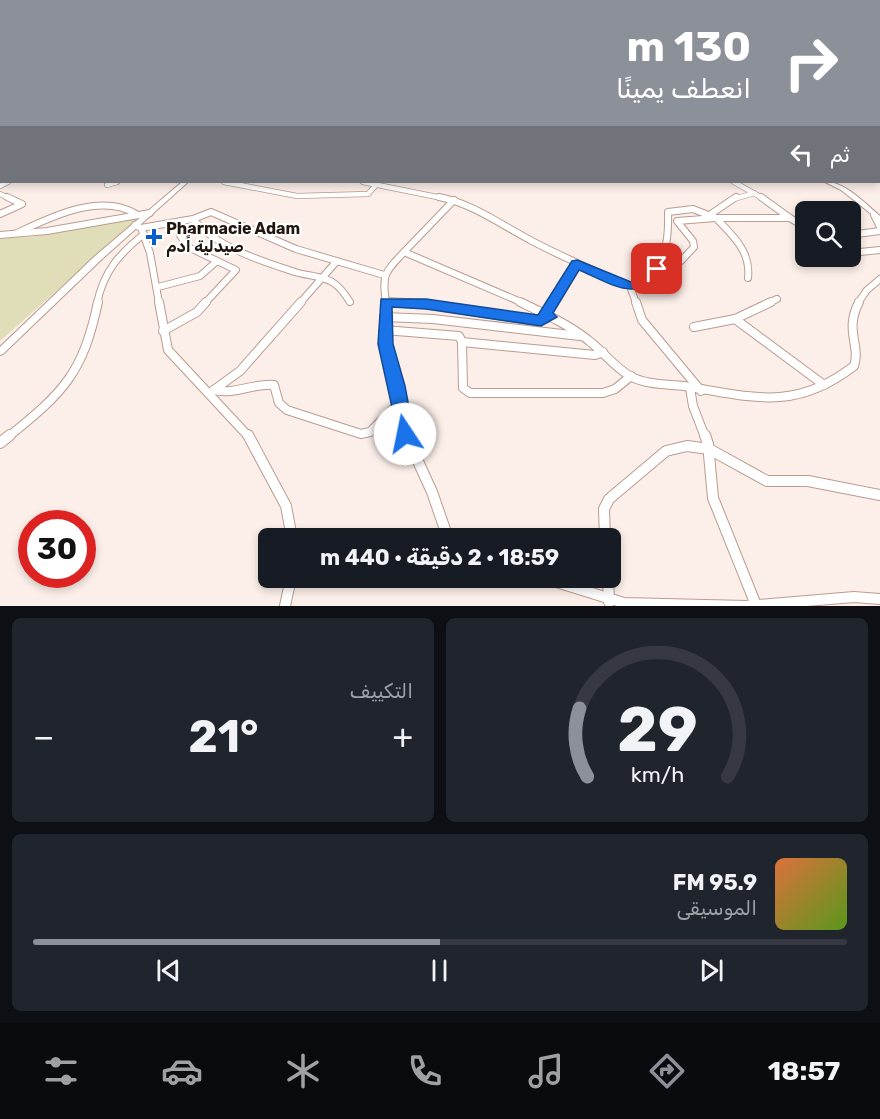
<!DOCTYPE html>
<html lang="ar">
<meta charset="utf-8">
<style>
:root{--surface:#171b24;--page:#20242c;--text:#f1f3f6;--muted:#9ea1a6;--line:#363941;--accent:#8c9099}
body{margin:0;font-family:Rubik,Cairo,sans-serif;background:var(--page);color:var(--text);direction:rtl;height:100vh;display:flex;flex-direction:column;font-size:22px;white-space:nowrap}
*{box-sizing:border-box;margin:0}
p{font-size:20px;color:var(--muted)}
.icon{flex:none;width:33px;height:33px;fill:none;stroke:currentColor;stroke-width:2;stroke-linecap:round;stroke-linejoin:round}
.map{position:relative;height:606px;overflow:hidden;direction:ltr}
.side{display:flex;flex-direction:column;gap:12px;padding:12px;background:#0d0f14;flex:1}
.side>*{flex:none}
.banner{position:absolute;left:0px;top:0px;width:880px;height:183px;box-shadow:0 3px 9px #0003;direction:rtl;background:#8c9099;color:#fff;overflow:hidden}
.fabs{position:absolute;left:795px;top:201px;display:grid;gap:12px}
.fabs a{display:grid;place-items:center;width:66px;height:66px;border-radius:9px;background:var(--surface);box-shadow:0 3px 9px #0003;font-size:30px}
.speed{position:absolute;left:18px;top:510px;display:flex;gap:12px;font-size:30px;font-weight:700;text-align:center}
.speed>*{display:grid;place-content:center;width:78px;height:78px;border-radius:50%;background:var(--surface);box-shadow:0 3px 9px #0003;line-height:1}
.speed .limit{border:9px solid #d22;background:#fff;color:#111}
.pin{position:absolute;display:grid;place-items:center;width:51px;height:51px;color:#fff;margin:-26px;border-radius:12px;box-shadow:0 3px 9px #0006}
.me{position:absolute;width:66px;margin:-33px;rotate:349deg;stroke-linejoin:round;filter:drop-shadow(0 0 4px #0008)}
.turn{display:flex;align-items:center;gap:21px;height:126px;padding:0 30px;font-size:27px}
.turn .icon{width:78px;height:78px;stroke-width:2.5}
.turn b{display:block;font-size:42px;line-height:51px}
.then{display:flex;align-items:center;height:57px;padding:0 30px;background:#0003;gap:12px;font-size:22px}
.big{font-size:45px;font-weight:700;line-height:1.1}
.side .card{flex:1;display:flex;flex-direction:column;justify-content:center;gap:9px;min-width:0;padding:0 21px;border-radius:9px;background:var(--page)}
.side .dial{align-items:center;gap:0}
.dial svg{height:156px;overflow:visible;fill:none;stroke:var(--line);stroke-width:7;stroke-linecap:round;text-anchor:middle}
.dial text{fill:var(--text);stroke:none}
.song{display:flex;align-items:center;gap:18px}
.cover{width:72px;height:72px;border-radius:9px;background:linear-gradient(135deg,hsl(20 70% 55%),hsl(90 70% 35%))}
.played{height:6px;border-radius:3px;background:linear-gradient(90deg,var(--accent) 50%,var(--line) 50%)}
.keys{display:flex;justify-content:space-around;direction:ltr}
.heat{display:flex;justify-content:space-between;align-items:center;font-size:33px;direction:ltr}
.side .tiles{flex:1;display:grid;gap:12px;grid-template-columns:1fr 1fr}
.card:last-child{grid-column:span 2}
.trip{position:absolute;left:258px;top:528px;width:363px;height:60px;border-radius:9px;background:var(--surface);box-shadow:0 3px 9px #0003;font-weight:700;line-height:60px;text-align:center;direction:rtl}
.menu{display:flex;height:96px;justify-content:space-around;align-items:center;background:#090b0e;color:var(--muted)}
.menu .icon{width:42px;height:42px}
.menu .current{color:var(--accent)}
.menu b{font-size:27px;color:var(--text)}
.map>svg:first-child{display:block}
.green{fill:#e0ddb9}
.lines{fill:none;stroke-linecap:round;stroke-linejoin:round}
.minor-far4-casing{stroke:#bb9c8e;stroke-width:4}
.minor-far3-casing{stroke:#bb9c8e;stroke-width:6}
.minor-far2-casing{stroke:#bb9c8e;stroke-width:8}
.minor-far1-casing{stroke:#bb9c8e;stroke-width:10}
.minor-casing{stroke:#bb9c8e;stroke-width:12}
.tertiary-casing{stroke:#bb9c8e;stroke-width:2}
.minor-far4{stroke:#fff;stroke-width:3}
.minor-far3{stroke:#fff;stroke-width:4.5}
.minor-far2{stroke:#fff;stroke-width:6}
.minor-far1{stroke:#fff;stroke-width:8}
.minor{stroke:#fff;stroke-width:10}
.tertiary{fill:#fff;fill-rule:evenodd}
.rail{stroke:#413530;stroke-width:1.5;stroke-dasharray:3 3;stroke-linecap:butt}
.route{fill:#1a73e8;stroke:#114b97;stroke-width:1.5}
.poi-dot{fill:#065fc8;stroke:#fff;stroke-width:2}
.labels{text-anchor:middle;stroke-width:4.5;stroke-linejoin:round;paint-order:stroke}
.poi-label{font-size:16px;font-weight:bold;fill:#211510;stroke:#fff;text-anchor:start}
</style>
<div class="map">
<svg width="880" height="606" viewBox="0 0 880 606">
<rect width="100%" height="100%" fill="#fcefe9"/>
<path class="green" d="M141 216 0 341V238L32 237Z"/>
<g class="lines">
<defs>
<g id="minor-far4">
<path d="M392 0 394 2"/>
<path d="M430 0 432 2"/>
<path d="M471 0 475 1"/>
<path d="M675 0 678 2"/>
<path d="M791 0 799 2"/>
<path d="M872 0 878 2"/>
<path d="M650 1 667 0"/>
<path d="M180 2 186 0"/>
<path d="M200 2 218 0"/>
<path d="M227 2 230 0"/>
<path d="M244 2 247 0"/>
<path d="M296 2 298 0"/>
<path d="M312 2 315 0"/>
<path d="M337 2 341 0"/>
<path d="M375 2 377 0"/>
<path d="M563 2 568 0"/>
<path d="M717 2 720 0"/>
</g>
<g id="minor-far3">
<path d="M224 182 297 196 368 194 377 184"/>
<path d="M363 182 447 199"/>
<path d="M734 182 764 199"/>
<path d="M107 185 117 182"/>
<path d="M0 186 8 182"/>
<path d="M0 194 10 199"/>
<path d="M734 199 754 193"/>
</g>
<g id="minor-far2">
<path d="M439 197C474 204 501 225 532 241 564 258 597 272 630 286L641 285C665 260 669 247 668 212L693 209 716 218"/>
<path d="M761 197 790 218"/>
<path d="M454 200 404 252 523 303"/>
<path d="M0 214 22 204 7 197"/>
<path d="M711 214 736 197"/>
<path d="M874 215 880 227"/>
<path d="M193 219 211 212 296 249 384 275"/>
<path d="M135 225 141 228 150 253 159 303"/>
<path d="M141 228 193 219C216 247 261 261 295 272 308 276 325 276 335 284 341 288 346 296 350 302"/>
<path d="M17 233C51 217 101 192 136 214"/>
<path d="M0 235 47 231 150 213"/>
<path d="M180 235 188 247 236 270 205 303"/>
<path d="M850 235 880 231"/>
<path d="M850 253 880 250"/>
<path d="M819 257 825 256"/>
<path d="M662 262 681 261 694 247 693 241 677 221 716 218"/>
<path d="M748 278C751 251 733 236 716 218H790L806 228"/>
<path d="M630 286 636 303"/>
<path d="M158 287 200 276 217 261"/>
<path d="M386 302 414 303"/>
<path d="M97 303C104 271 119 254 144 234"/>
<path d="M300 303 336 262"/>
<path d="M386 303C382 275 384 273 404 252"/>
<path d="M552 303 577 264"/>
<path d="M768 303 777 299"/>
<path d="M858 303 867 290 880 279"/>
</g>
<g id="minor-far1">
<path d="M159 302 168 350 249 437"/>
<path d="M386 302V344L406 437"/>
<path d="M386 302 426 304 537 321 550 317"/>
<path d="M520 302C543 313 568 324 588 340 603 351 614 367 630 376 646 385 666 384 684 386 753 397 794 412 854 366 861 345 844 331 859 302"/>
<path d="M636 302 642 320 701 391"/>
<path d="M545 315 553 302"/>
<path d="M384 317 433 319 580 336"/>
<path d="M735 319 824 385"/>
<path d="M694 327 735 319 771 302"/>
<path d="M384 330 459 336 462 342 463 388 470 393H603L615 389 631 376"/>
<path d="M163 331 197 312 206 302"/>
<path d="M462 342 595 355 603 352"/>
<path d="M690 388 693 406 705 437"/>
<path d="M214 390C235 395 253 383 274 385L279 403 287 410 361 434 370 432 399 403"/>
<path d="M211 392 240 371 301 302"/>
<path d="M8 437C64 392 83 373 98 302"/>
</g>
<g id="minor">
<path d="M248 435 286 506 292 538"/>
<path d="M406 435 432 492 448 538"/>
<path d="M705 435 708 444 713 498 756 605"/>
<path d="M0 443 10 435"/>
<path d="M605 538 604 509 609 499 666 451 687 446 709 449 767 481H808L880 495"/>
<path d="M483 578 505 582 553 581 624 603 746 606 854 597 880 599"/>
<path d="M608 578 609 602"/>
<path d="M285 606 291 578"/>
</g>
<g id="tertiary">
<path d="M182 182H188L101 260 3 354 0 355V347L95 256Z"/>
<path d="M825 182C843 180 866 204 880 216V221L841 190Z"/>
</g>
</defs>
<use href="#minor-far4" class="minor-far4-casing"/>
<use href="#minor-far3" class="minor-far3-casing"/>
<use href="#minor-far2" class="minor-far2-casing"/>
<use href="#minor-far1" class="minor-far1-casing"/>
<use href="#minor" class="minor-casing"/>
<use href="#tertiary" class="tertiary-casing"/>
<use href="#minor-far4" class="minor-far4"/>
<use href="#minor-far3" class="minor-far3"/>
<use href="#minor-far2" class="minor-far2"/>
<use href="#minor-far1" class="minor-far1"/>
<use href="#minor" class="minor"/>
<use href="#tertiary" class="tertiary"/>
<path class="rail" d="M0 5 1 0"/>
</g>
<path class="route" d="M577 260 631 282C642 280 646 268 657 265L663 269C637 305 613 284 579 270L553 313 557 317 541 326 426 309 392 307 393 344 405 386 414 434 411 439 405 442 399 439 378 344 381 299H426L538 315 572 261Z"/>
<path class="poi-dot" d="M151 228h6v6h6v6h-6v6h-6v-6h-6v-6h6z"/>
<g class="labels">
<g class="poi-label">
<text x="166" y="234">Pharmacie Adam<tspan x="166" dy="18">صيدلية اًدم</tspan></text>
</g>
</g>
</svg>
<div class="fabs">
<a><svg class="icon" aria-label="search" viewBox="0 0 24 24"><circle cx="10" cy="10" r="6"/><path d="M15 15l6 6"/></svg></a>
</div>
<div class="speed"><div class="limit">30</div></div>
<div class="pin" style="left:657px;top:269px;background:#d93025"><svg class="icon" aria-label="arrive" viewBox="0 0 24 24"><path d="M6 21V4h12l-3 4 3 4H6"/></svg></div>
<svg class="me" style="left:405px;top:434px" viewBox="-20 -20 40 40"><circle r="19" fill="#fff"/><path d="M0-13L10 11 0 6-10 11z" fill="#1a73e8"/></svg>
<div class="trip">18:59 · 2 دقيقة · 440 m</div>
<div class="banner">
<div class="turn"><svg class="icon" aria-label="right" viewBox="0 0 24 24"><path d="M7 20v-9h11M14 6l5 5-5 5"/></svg><div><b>130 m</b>انعطف يمينًا</div></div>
<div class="then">ثم<svg class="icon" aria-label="left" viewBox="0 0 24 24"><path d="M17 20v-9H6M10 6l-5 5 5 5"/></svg></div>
</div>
</div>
<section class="side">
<div class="tiles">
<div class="card dial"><svg viewBox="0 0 100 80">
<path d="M14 69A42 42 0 1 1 86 69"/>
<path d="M14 69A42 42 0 0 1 10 34" stroke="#8c9099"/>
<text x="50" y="56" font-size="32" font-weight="700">29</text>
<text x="50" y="72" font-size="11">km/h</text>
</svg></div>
<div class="card"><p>التكييف</p>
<div class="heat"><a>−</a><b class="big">21°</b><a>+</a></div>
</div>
<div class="card">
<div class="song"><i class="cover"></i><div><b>95.9 FM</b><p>الموسيقى</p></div></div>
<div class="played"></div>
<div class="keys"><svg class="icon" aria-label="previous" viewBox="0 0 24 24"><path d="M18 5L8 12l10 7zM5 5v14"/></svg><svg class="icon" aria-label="pause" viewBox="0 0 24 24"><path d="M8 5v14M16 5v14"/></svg><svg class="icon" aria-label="next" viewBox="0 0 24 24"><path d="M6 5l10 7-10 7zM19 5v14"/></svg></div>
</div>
</div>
</section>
<nav class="menu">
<b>18:57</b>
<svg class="icon current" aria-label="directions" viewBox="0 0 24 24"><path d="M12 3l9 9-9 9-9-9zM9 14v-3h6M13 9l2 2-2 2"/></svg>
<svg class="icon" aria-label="music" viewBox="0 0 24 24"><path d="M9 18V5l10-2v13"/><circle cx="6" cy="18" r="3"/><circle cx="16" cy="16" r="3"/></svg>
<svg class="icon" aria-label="phone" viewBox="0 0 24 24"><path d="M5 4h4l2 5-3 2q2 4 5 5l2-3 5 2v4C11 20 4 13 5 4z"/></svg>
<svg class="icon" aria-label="climate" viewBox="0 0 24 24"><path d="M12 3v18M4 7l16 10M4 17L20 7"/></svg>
<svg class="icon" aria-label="car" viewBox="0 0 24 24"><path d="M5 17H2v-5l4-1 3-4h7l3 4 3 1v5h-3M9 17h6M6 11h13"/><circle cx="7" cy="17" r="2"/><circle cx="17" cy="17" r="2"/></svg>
<svg class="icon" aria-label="filters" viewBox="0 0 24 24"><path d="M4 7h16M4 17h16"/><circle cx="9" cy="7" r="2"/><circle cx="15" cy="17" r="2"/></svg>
</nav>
